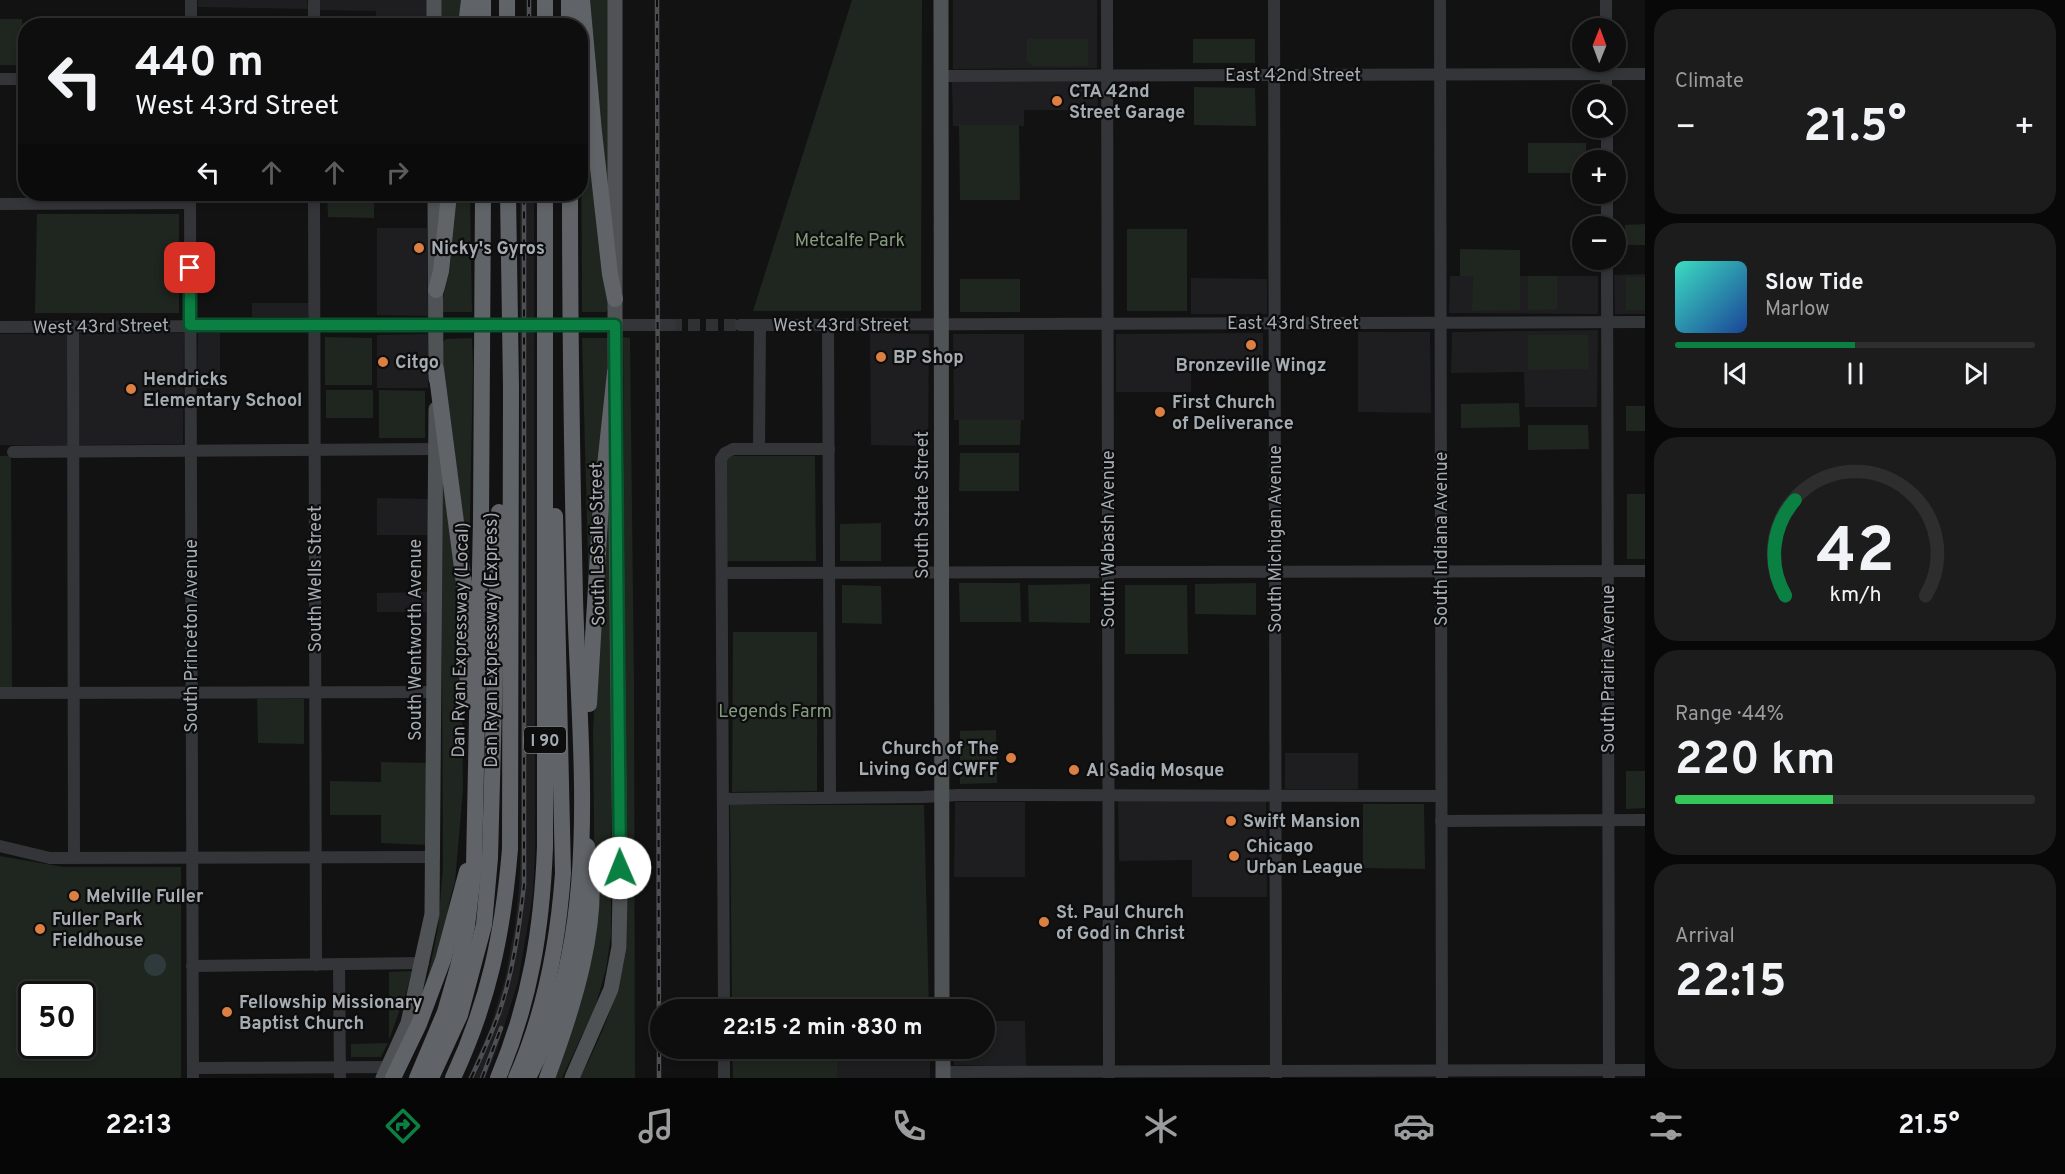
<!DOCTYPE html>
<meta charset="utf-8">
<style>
:root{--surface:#0e0e0e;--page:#1c1c1c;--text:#f1f3f6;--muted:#9b9c9e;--line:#2e2e2e;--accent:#0b8043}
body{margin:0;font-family:Overpass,sans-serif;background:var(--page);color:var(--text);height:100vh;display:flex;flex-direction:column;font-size:22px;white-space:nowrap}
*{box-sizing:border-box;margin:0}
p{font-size:20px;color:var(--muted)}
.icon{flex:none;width:33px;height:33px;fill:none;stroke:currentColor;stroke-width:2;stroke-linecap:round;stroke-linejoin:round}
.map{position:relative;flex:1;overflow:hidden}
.drawer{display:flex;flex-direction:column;gap:9px;padding:9px;background:#080808;width:420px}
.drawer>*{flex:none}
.banner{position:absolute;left:18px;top:18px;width:570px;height:183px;border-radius:24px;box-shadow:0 3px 9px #0003,0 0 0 2px var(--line);background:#0e0e0e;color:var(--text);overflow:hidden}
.needle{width:39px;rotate:1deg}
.tools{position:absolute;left:1572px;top:18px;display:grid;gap:12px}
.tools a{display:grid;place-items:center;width:54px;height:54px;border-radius:50%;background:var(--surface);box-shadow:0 3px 9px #0003,0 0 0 2px var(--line);font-size:30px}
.speed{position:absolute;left:18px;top:981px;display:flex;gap:12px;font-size:30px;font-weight:700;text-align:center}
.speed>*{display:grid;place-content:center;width:78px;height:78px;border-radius:50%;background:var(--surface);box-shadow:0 3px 9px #0003,0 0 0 2px var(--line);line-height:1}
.speed .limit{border:3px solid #111;border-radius:9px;background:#fff;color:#111}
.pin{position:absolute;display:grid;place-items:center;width:51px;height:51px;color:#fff;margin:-26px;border-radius:12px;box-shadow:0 3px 9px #0006}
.me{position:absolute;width:66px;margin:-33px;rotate:359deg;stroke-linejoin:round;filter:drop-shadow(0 0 4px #0008)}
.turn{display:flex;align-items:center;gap:21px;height:126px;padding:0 18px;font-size:27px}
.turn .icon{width:78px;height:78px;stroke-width:2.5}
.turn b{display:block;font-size:42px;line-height:51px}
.lanes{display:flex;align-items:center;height:57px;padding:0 18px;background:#0003;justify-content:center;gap:30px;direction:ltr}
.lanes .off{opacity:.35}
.big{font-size:45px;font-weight:700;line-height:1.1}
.drawer .card{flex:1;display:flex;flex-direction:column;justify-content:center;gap:9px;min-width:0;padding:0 21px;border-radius:24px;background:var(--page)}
.drawer .dial{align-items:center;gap:0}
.dial svg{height:156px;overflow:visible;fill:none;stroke:var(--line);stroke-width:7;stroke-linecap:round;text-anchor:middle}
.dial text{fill:var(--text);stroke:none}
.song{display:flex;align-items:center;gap:18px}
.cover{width:72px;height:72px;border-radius:9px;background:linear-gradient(135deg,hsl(170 70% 55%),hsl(220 70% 35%))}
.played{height:6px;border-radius:3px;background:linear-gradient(90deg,var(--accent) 50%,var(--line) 50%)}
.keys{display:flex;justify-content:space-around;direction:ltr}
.heat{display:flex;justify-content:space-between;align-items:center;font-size:33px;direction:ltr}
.charge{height:9px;border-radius:4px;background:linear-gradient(90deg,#34c759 44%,var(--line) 0)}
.trip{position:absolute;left:650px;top:999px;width:345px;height:60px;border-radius:30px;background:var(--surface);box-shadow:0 3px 9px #0003,0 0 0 2px var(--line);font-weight:700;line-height:60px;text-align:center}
.dock{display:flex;height:96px;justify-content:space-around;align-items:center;background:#060606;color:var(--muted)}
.dock .icon{width:42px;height:42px}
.dock .current{color:var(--accent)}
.dock b{font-size:27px;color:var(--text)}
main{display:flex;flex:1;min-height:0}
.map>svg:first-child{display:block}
.built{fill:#1e1e20}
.green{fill:#1f251f;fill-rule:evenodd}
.water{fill:#2f3a3c}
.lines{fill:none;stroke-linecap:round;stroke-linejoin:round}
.minor-tunnel{stroke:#2f3133;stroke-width:12;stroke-dasharray:12 6;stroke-linecap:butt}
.minor{stroke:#333538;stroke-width:12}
.major{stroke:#505356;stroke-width:15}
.highway{stroke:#606468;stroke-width:16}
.rail-casing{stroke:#4d4f52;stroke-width:4.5}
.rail{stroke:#0d0d0e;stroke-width:2;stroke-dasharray:7;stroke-linecap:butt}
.minor-bridge{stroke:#333538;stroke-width:12}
.route-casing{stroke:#07532c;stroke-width:15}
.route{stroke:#0b8043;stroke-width:10}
.poi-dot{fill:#db7f42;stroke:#0d0d0e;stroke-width:2}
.labels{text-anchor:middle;stroke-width:4.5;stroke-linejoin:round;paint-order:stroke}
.shield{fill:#0d0d0e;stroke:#777c81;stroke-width:1.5}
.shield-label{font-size:16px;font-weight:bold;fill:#a5acb2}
.street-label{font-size:18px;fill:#a5acb2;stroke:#0d0d0e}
.poi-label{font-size:18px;font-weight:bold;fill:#a5acb2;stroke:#0d0d0e;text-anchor:start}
.park-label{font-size:18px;fill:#849b7e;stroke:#0d0d0e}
</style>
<main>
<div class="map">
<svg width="1645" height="1078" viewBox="0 0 1645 1078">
<rect width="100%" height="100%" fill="#121213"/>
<g class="built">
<path d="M198 0H307L308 9 198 7Z"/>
<path d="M318 0H428V25H376V11L318 10Z"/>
<path d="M953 0H1097V68L953 69Z"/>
<path d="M952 81 1094 82 1097 86 1098 110H1024V126H953Z"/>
<path d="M520 194H534L535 852 533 894 518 982 496 1052 485 1078H468L490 1028 505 979 515 925 519 888 521 846Z"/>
<path d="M377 228H427L428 316 377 315Z"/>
<path d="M1645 274V314H1615L1614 275Z"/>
<path d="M1450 276H1598V314L1449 313Z"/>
<path d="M1191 278 1267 279V314H1191Z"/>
<path d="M252 303H309L308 317H252Z"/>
<path d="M1598 330 1597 407H1525L1524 372 1451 373 1452 332Z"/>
<path d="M1358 332H1430L1431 413 1358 412Z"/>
<path d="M184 333 183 444 78 445V334Z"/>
<path d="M198 333H220V388H197Z"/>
<path d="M870 333 929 334 928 446 871 445Z"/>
<path d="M1263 333V363L1191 362V392H1116V334Z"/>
<path d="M0 334H67V446L0 445Z"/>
<path d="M428 334V388H377V335Z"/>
<path d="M953 334H1024V420H954Z"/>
<path d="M377 498 428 499V535H377Z"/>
<path d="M428 592 429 612H377V593Z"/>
<rect x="1285" y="753" width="73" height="36"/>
<path d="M1118 801H1266L1267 897H1192V860L1119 861Z"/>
<path d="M955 802H1025V877H954Z"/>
<path d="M984 1021H1025L1026 1066 954 1065V1049L984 1048Z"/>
<rect x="837" y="1049" width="93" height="29"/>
</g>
<g class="green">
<path d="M440 0H464L462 25H440Z"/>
<path d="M587 0H609V222Z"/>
<path d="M852 0H922L921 311H753Z"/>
<rect x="0" y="19" width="22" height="46"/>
<path d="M1027 39H1088V66H1033L1027 62Z"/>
<rect x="1193" y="39" width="62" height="24"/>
<path d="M581 78 608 301V309L606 312H582Z"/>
<path d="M1194 87 1255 88 1256 126 1194 125Z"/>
<path d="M959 125H1019L1020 200H960Z"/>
<path d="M1528 143H1586V160H1582V173H1528Z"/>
<path d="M327 194H374V218L328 217Z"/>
<path d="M453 194H470L472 312H442Z"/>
<path d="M37 214H179V313H35Z"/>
<path d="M1645 224V245H1624L1625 225Z"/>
<rect x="1127" y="229" width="60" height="82"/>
<path d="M1460 249 1520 250V310L1472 311 1473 276H1460Z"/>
<path d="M1528 276H1557V309L1528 310Z"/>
<rect x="1626" y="277" width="19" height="33"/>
<rect x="960" y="279" width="60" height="33"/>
<path d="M1528 335H1588L1589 369 1528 370Z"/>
<path d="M325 337 372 338V385H325Z"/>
<path d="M623 337 630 338 634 682 635 1078H580C604 1031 617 999 627 947Z"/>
<path d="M472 338 473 366 469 567 443 366V342L446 339Z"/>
<path d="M582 338H608L607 374 589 595Z"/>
<rect x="326" y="390" width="47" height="28"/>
<path d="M379 390 425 391V438H379Z"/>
<path d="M1519 403 1520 427 1461 428V404Z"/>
<rect x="1626" y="406" width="19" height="25"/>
<path d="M959 420H1021L1020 445H959Z"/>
<path d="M1528 425H1588L1589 449 1528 450Z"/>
<path d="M960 453H1019V491H959Z"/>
<path d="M0 456H11L12 688H0Z"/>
<path d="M727 456H815L816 561H727Z"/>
<path d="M441 467 461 607 463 790 455 882 450 899 445 932 427 981 438 928 443 867Z"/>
<path d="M611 471V935L606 969 595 1008 562 1078H553L595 912 593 729 606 505Z"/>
<rect x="1627" y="494" width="18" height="65"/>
<path d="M881 523V561H840V524Z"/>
<path d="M959 583H1020L1021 622H960Z"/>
<path d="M1256 583V615L1195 614V584Z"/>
<path d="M1090 584V623L1029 622 1028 585Z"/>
<path d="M842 585 881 586 882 624 842 623Z"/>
<path d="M1125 585H1187L1188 654H1125Z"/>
<path d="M733 632H817V791L732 792Z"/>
<path d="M257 699H304V744L258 743Z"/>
<path d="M996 730 997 783 960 784V731Z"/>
<path d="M381 762 427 763 428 845 381 843V815H330V781L381 782Z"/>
<path d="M1626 771H1645V808L1626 809Z"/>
<path d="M1363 804H1424L1425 869 1363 868Z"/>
<path d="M730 805H924L929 1009H732Z"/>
<path d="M0 856 63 867H181V1078H0ZM32 994H82V1046H32Z"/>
<path d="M412 971 407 990 389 1040V972Z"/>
<path d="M388 1043 381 1057H351V1044Z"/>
<path d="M732 1049H837V1078H733Z"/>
</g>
<circle class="water" cx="155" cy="965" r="11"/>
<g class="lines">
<path class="minor-tunnel" d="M670 325H740"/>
<g class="minor">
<path d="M314 0V26"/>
<path d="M1107 0 1109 1078"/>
<path d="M1274 0 1276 1078"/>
<path d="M1440 0 1442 1078"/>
<path d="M1606 0V28"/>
<path d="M191 26V0"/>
<path d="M1606 62V94"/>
<path d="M941 76 1645 74"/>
<path d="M0 79H26"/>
<path d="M1607 128V160"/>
<path d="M190 194 193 1078"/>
<path d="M314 194 316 965"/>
<path d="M1607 194V226"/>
<path d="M0 204 190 203"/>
<path d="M1607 260 1609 1078"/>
<path d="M582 325H670"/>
<path d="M740 325 1645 322"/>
<path d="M828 325 830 798"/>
<path d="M73 326 74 858"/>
<path d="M0 327 472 325"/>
<path d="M759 449 760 325"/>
<path d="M13 452 436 449"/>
<path d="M722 573 1645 571"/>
<path d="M0 693 435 692"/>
<path d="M723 799 922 797 959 795 1441 796"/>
<path d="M1441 821 1645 820"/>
<path d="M0 846 50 858 434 857"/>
<path d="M339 964 340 1078"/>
<path d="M192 966 423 963"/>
<path d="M724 1010 721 459 725 453 733 449H829"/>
<path d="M724 1048V1078"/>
<path d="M193 1068 389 1067"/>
<path d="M943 1072 1645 1070"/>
</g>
<g class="major">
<path d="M434 0V26"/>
<path d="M615 0V382"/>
<path d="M941 0 942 1010"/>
<path d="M435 194 436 379"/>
<path d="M943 1048V1078"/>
<path d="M383 1078 408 1023 432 914 436 409"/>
<path d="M572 1078 611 989 619 947 620 892 615 424"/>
</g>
<g class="highway">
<path d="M483 0V26"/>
<path d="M507 0V26"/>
<path d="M569 0V26"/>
<path d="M582 0 594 132 610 274 615 299"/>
<path d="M466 26 469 0"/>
<path d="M545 26V0"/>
<path d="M436 290 441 271 449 194"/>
<path d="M436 369 465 591 468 699"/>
<path d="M589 704 601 503 615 372"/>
<path d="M393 1078 419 1024 443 960 467 871"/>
<path d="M417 1078 445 1012 458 967 467 926 474 866 481 519 483 194"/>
<path d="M431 1078 460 1015 484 925 490 858 499 512"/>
<path d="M453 1078C489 1001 503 933 510 849L511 387 508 194"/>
<path d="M498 1078C530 1002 542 929 545 847V194"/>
<path d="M516 1078C545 1013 558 944 563 873L555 516"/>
<path d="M528 1078C604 930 579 756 575 597 572 462 570 328 570 194"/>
<path d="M547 1078C572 1011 604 916 587 846"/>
</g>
<defs>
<g id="rail">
<path d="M529 0V26"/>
<path d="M657 0 659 1078"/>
<path d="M471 1078C481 1057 491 1035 499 1013 513 972 519 929 524 885V194"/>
<path d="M482 1078 501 1028"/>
</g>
</defs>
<use href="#rail" class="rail-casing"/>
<use href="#rail" class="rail"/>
<path class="minor-bridge" d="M472 325H582"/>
</g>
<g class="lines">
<defs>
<path id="route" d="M190 268V325H615L620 868"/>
</defs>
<use href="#route" class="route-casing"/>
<use href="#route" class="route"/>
</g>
<g class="poi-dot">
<circle cx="1057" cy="101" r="6"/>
<circle cx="419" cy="248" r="6"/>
<circle cx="1251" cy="345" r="6"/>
<circle cx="881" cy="357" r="6"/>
<circle cx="383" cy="362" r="6"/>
<circle cx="131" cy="389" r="6"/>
<circle cx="1160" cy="412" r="6"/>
<circle cx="1011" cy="758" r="6"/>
<circle cx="1074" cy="770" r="6"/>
<circle cx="1231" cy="821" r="6"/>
<circle cx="1234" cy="856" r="6"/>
<circle cx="74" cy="896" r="6"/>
<circle cx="1044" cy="922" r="6"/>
<circle cx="40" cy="929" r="6"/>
<circle cx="227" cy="1012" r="6"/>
</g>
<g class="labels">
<rect class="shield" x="524" y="727" width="42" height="26" rx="4.5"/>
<g class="shield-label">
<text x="545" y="746">I 90</text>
</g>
<g class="street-label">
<text x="1293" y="81">East 42nd Street</text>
<text x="1293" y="329">East 43rd Street</text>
<text x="841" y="331">West 43rd Street</text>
<text transform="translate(101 326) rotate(-1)" y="6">West 43rd Street</text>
<text transform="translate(922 505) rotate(-90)" y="6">South State Street</text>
<text transform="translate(1108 539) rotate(-90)" y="6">South Wabash Avenue</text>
<text transform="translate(1275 539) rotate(-90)" y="6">South Michigan Avenue</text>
<text transform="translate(1441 539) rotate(-90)" y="6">South Indiana Avenue</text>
<text transform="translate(597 544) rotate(-91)" y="6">South LaSalle Street</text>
<text transform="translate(315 579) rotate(-90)" y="6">South Wells Street</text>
<text transform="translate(191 636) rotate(-90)" y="6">South Princeton Avenue</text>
<text transform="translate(415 640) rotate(-90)" y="6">South Wentworth Avenue</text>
<text transform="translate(460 640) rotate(-89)" y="6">Dan Ryan Expressway (Local)</text>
<text transform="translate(491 640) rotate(-90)" y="6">Dan Ryan Expressway (Express)</text>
<text transform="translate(1608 669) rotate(-90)" y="6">South Prairie Avenue</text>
</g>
<g class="poi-label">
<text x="1069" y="97">CTA 42nd<tspan x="1069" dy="21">Street Garage</tspan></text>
<text x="431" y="254">Nicky's Gyros</text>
<text x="893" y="363">BP Shop</text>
<text x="395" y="368">Citgo</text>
<text x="1251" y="371" text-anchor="middle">Bronzeville Wingz</text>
<text x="143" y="385">Hendricks<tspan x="143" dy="21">Elementary School</tspan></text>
<text x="1172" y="408">First Church<tspan x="1172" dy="21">of Deliverance</tspan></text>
<text x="999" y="754" text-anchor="end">Church of The<tspan x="999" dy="21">Living God CWFF</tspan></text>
<text x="1086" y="776">Al Sadiq Mosque</text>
<text x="1243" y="827">Swift Mansion</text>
<text x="1246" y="852">Chicago<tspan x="1246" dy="21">Urban League</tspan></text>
<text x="86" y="902">Melville Fuller</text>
<text x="1056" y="918">St. Paul Church<tspan x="1056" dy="21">of God in Christ</tspan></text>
<text x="52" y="925">Fuller Park<tspan x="52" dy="21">Fieldhouse</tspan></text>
<text x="239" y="1008">Fellowship Missionary<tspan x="239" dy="21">Baptist Church</tspan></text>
</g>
<g class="park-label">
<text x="850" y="246">Metcalfe Park</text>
<text x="775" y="717">Legends Farm</text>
</g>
</g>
</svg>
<div class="tools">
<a><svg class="needle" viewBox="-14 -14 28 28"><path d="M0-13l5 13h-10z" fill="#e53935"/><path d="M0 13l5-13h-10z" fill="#9b9c9e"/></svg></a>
<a><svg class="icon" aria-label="search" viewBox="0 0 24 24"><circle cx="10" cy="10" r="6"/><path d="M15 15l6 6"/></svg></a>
<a>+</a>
<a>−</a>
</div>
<div class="speed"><div class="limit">50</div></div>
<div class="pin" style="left:190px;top:268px;background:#d93025"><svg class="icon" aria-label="arrive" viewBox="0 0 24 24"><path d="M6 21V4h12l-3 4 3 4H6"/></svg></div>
<svg class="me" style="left:620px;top:868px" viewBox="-20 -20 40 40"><circle r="19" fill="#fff"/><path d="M0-13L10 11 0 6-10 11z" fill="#0b8043"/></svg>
<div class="trip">22:15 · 2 min · 830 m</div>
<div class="banner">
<div class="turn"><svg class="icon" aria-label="left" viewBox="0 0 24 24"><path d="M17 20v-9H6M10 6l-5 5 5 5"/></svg><div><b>440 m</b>West 43rd Street</div></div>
<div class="lanes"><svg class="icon" aria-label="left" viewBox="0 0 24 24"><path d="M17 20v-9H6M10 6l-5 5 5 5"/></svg><svg class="icon off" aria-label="ahead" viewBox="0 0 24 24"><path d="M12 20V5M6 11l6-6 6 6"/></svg><svg class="icon off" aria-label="ahead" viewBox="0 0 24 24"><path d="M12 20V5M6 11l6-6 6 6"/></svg><svg class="icon off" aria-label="right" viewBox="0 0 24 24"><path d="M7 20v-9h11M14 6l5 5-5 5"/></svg></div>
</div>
</div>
<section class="drawer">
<div class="card"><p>Climate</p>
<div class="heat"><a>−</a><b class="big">21.5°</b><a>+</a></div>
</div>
<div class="card">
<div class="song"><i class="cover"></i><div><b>Slow Tide</b><p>Marlow</p></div></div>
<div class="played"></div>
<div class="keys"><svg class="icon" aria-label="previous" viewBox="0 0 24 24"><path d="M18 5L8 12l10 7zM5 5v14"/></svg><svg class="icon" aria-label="pause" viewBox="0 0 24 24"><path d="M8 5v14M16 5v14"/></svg><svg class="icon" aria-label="next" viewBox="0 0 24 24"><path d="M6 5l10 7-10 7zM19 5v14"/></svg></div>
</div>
<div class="card dial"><svg viewBox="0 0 100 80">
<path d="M14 69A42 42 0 1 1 86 69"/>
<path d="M14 69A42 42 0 0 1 19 20" stroke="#0b8043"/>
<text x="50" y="56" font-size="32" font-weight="700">42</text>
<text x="50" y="72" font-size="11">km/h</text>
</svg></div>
<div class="card"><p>Range · 44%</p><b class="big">220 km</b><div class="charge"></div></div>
<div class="card"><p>Arrival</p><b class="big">22:15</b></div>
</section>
</main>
<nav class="dock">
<b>22:13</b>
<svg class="icon current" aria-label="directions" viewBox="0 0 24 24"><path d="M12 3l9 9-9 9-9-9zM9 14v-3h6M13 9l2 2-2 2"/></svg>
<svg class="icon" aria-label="music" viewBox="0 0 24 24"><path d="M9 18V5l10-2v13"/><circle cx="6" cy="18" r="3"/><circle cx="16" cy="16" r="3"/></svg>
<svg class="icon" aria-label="phone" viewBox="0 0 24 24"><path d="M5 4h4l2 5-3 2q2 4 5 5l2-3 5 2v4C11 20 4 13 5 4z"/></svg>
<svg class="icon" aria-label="climate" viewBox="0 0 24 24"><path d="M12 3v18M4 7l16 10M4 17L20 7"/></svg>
<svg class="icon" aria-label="car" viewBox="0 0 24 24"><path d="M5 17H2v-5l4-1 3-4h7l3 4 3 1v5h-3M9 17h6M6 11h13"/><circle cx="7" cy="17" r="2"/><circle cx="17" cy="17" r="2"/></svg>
<svg class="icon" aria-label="filters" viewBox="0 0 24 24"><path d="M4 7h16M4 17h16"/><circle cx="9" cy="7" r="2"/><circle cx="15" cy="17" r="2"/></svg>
<b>21.5°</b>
</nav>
